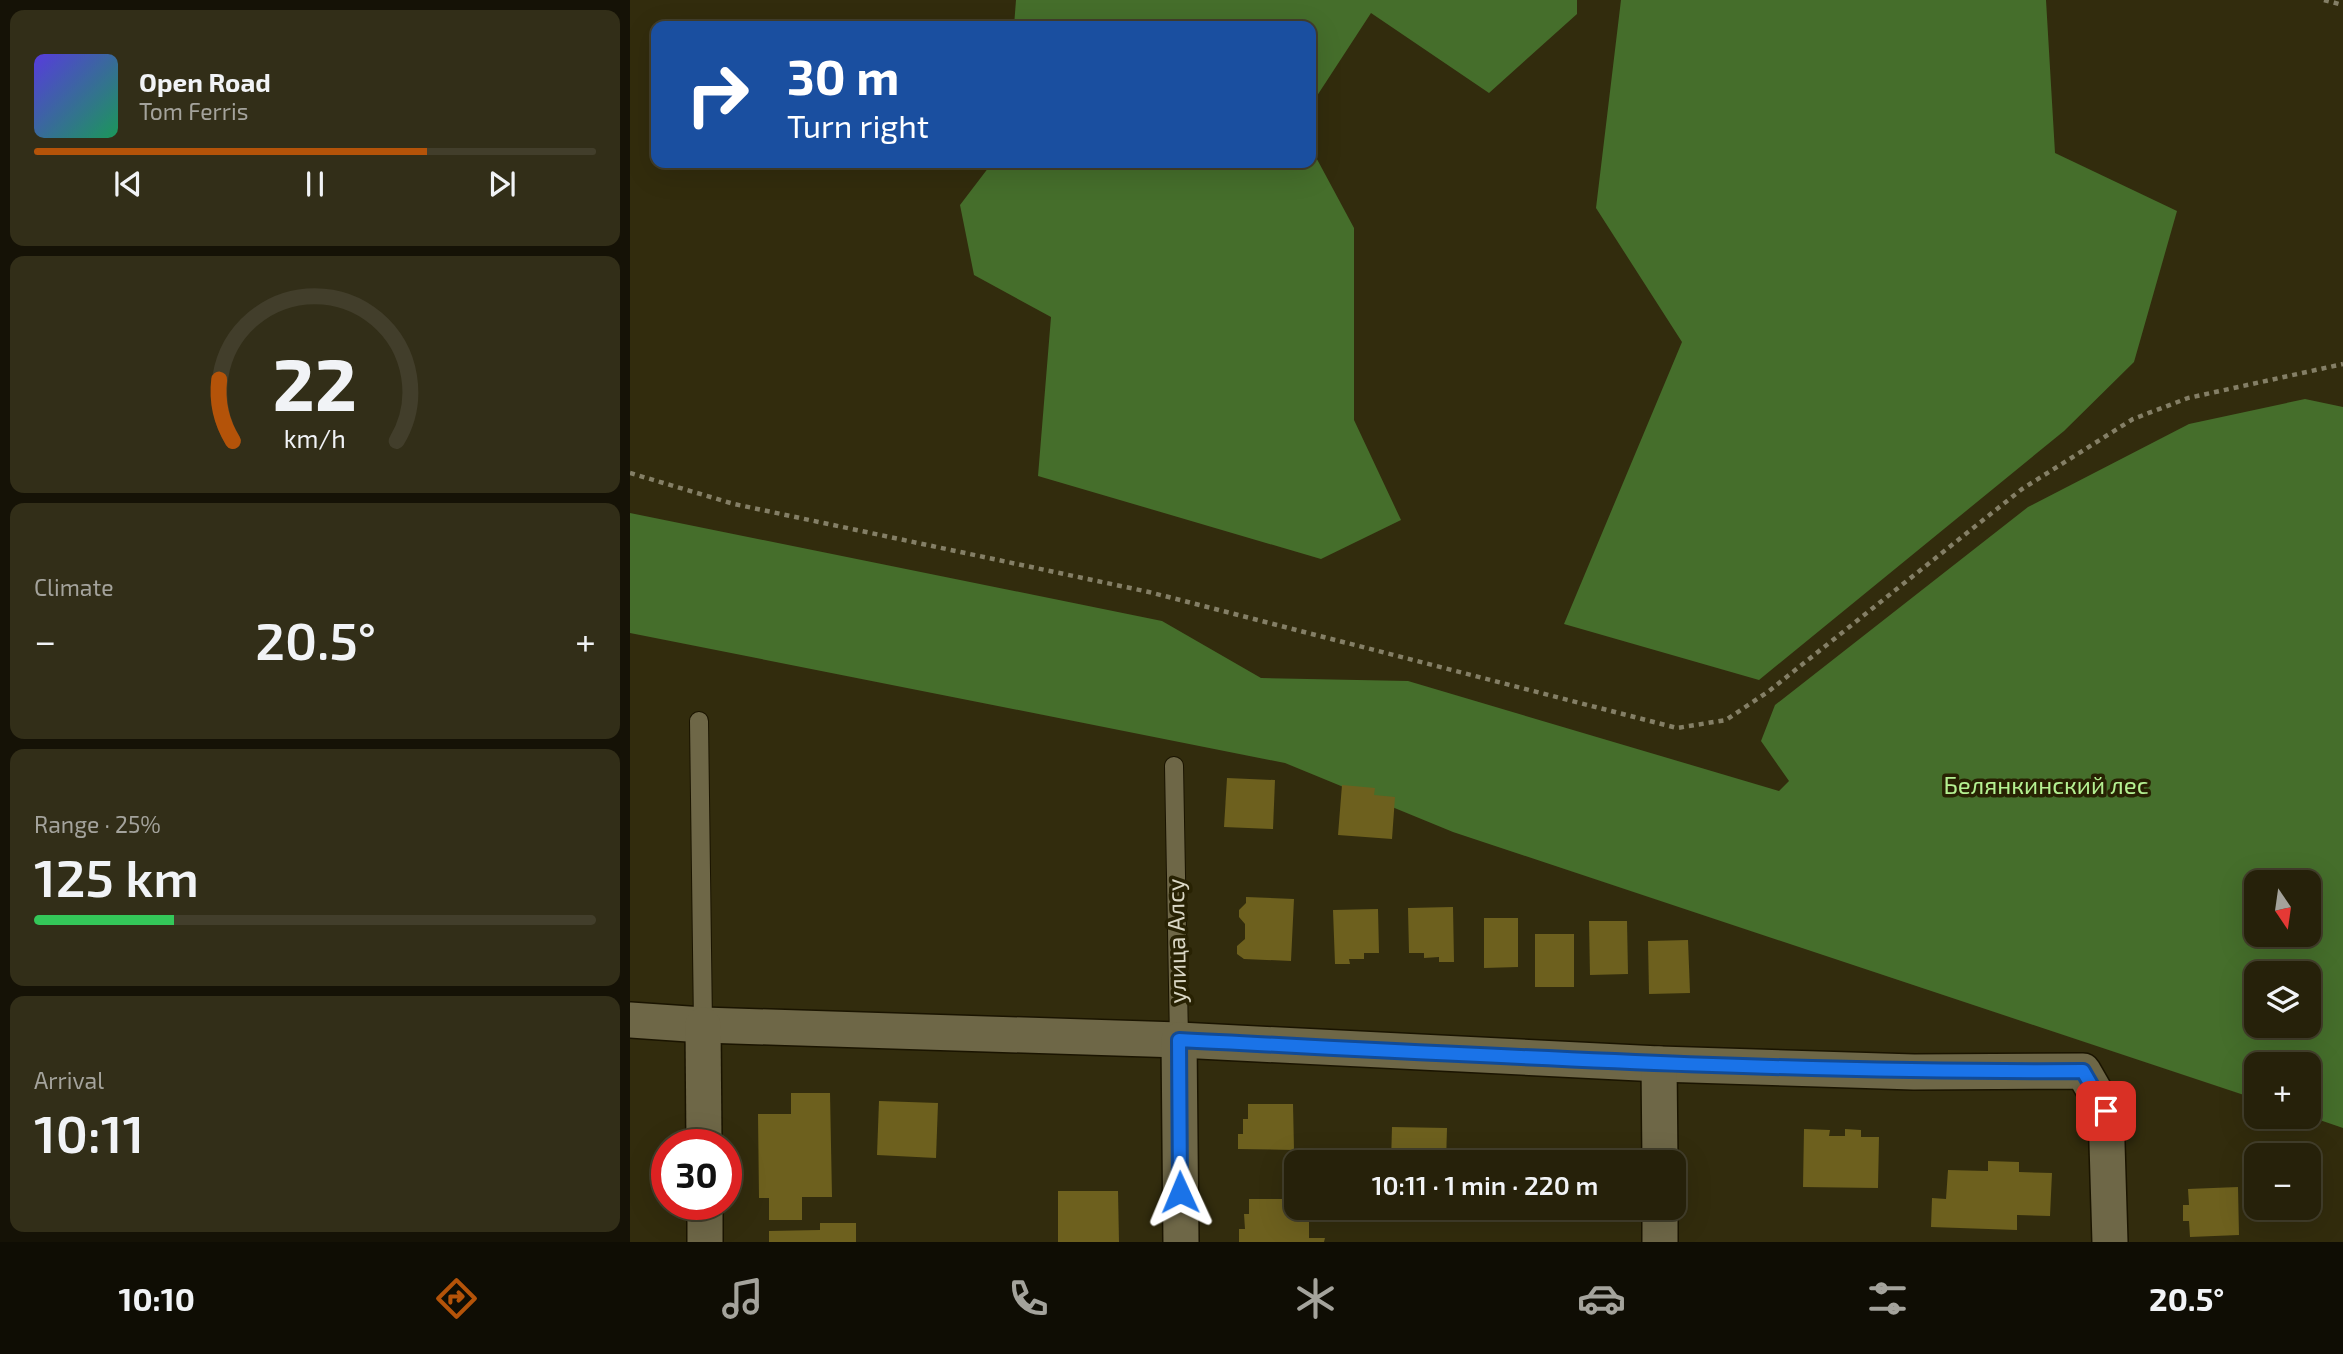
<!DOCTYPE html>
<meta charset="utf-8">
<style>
:root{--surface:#26210a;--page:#322e18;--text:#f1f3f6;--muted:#a4a39c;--line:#423e2b;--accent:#b45309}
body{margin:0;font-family:"Exo 2",sans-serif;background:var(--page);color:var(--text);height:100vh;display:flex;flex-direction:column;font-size:26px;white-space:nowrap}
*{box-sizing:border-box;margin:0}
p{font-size:23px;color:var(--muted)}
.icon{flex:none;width:38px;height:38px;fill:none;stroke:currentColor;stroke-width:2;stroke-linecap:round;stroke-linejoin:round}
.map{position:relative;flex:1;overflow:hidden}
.panel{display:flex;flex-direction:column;gap:10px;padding:10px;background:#151206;width:630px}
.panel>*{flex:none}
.hud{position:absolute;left:21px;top:21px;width:665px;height:147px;border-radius:14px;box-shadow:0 7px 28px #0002,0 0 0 2px var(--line);background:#1a4fa0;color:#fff;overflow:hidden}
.needle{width:46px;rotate:167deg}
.buttons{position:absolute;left:1614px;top:870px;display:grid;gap:14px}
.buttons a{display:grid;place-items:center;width:77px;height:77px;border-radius:14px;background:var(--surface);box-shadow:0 7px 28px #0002,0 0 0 2px var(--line);font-size:35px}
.speed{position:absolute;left:21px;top:1129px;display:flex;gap:14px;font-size:35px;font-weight:700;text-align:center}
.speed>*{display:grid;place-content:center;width:91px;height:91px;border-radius:50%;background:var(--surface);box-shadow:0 7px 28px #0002,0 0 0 2px var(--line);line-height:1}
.speed .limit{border:10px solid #d22;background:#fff;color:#111}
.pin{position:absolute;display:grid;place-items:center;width:60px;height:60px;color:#fff;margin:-30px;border-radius:14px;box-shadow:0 4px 10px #0006}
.me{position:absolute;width:77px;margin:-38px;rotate:359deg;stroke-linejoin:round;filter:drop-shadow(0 0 5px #0008)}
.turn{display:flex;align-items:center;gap:24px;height:147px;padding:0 21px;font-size:32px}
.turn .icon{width:91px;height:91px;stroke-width:2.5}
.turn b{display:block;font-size:49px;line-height:60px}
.big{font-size:52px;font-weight:600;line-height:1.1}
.panel .widget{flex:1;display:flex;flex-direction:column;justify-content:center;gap:10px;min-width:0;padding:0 24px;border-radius:14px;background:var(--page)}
.panel .dial{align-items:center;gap:0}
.dial svg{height:182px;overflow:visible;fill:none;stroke:var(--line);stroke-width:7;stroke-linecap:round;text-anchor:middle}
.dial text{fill:var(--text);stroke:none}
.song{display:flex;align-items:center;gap:21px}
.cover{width:84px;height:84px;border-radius:10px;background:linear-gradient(135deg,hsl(250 70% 55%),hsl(150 70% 35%))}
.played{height:7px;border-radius:4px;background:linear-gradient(90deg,var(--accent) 70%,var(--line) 70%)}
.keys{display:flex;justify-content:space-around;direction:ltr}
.heat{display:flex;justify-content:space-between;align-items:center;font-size:38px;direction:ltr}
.charge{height:10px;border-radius:5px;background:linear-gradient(90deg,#34c759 25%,var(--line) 0)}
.trip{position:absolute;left:654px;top:1150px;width:402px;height:70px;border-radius:14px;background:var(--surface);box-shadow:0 7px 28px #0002,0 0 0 2px var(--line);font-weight:600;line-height:70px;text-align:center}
.dock{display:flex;height:112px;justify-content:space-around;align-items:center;background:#0f0d04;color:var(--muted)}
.dock .icon{width:49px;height:49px}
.dock .current{color:var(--accent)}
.dock b{font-size:32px;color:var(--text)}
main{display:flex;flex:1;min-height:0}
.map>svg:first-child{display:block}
.forest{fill:#456e2b;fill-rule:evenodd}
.building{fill:#6d601e}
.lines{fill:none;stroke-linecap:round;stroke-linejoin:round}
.service-casing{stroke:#1a1400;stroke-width:20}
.minor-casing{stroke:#1a1400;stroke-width:38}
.path{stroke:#847f66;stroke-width:4.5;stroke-dasharray:5 5;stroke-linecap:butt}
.service{stroke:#6e6747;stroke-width:18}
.minor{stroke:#6e6747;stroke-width:35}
.route-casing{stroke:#114b97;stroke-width:18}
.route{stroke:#1a73e8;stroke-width:12}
.labels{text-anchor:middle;stroke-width:7;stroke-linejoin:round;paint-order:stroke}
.park-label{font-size:24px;fill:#b5f192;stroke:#282203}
.street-label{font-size:24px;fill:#dad7c5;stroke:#282203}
</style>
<main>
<section class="panel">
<div class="widget">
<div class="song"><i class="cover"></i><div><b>Open Road</b><p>Tom Ferris</p></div></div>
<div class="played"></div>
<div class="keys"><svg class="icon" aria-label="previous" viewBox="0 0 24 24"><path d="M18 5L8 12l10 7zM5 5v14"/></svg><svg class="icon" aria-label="pause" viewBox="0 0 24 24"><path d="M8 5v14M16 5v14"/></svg><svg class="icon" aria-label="next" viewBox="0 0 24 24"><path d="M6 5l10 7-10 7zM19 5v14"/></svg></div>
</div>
<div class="widget dial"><svg viewBox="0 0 100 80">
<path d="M14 69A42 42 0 1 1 86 69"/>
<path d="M14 69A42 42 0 0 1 8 42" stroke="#b45309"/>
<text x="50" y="56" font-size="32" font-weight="700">22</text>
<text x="50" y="72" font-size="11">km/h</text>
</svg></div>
<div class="widget"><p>Climate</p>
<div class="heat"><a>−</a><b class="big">20.5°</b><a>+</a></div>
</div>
<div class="widget"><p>Range · 25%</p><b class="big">125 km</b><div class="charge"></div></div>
<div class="widget"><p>Arrival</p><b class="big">10:11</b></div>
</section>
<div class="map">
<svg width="1713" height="1242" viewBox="0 0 1713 1242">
<rect width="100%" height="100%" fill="#322c0d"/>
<g class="forest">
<path d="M386 0H947V14L859 93 741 13 681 105V26H384Z"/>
<path d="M991 0H1416L1425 153 1547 211 1504 362 1434 431 1129 680 934 624 1052 342 966 208Z"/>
<path d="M681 148 724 228V420L771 520 691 559 408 476 421 317 344 275 330 205 362 163H681Z"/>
<path d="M1675 399 1713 407V1128L1678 1116V1064H1626V1099L823 832 655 763 0 633V513L532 621 631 678 778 681 1149 791 1159 781 1131 741 1145 705 1398 507 1559 424ZM1626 882H1678V934H1626ZM1626 973H1678V1026H1626Z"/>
</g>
<g class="building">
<path d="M597 778 645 780 643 829 594 827Z"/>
<path d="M712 785 745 788 744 795 765 797 762 839 708 835Z"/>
<path d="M616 897 664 899 661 961 614 959 607 954V946L615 939V924L609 917V910L616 903Z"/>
<path d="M823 907 824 962H809V957L794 958V953H779L778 908Z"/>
<path d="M748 909 749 953H734V959H719L720 964H705L703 910Z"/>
<path d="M854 918H888V967L854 968Z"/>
<path d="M959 921H997L998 974 960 975Z"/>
<rect x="905" y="934" width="39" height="53"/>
<path d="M1058 940 1060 993 1019 994 1018 941Z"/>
<path d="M161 1093H200L202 1197H172V1220H139V1198H129L128 1114H161Z"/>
<path d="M249 1101 308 1103 306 1158 247 1155Z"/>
<path d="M618 1104H663L664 1150 608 1149V1134H613V1119H618Z"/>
<path d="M762 1127 817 1128 816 1162H761Z"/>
<path d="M1174 1129 1200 1130 1199 1136H1215V1129L1231 1130V1137H1249L1248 1188 1173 1187Z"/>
<path d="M1358 1161 1389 1162V1172L1422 1173 1420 1216 1387 1215V1230L1301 1227 1302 1198 1316 1199 1318 1170 1358 1171Z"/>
<path d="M1608 1187 1609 1235 1560 1237 1559 1221H1553V1205H1559L1558 1189Z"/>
<path d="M428 1191H488L489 1242H428Z"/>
<path d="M619 1199H664L665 1215H679V1238H695L694 1242H609V1229H615L614 1214H619Z"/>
<path d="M190 1223H226V1242H139V1231L190 1230Z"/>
</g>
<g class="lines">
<defs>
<g id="service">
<path d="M69 721 73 1025"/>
<path d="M544 766 549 1040"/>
</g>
<g id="minor">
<path d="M0 1020 73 1025 549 1040 1029 1064 1284 1072 1453 1071 1476 1111 1480 1242"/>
<path d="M73 1025 74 1144"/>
<path d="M549 1040 551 1242"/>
<path d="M1029 1064 1030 1162"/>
<path d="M75 1204V1242"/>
<path d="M1030 1208V1242"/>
</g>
</defs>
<use href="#service" class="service-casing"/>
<use href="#minor" class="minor-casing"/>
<g class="path">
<path d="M1694 0 1713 5"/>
<path d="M0 473 104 504 519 592 1047 728 1096 720 1139 691 1392 489 1503 419 1558 398 1713 364"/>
</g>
<use href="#service" class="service"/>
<use href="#minor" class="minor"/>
</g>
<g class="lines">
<defs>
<path id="route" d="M550 1192 549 1040C850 1055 1151 1073 1453 1071L1476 1111"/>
</defs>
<use href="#route" class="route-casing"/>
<use href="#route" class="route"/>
</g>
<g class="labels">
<g class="park-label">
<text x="1416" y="794">Белянкинский лес</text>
</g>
<g class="street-label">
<text transform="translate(547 941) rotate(-91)" y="8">улица Алсу</text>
</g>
</g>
</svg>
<div class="buttons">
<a><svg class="needle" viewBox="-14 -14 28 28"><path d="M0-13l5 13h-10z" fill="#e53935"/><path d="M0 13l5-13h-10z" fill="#a4a39c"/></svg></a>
<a><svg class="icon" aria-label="layers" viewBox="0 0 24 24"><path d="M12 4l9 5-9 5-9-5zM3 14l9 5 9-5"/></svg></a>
<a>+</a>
<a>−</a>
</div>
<div class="speed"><div class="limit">30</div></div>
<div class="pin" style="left:1476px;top:1111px;background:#d93025"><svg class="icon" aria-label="arrive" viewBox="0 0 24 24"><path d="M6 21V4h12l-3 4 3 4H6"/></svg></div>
<svg class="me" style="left:550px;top:1192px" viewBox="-20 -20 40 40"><path d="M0-17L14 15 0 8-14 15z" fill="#1a73e8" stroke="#fff" stroke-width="4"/></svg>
<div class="trip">10:11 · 1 min · 220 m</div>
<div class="hud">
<div class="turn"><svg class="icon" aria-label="right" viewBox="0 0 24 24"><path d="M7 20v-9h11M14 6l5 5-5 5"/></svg><div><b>30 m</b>Turn right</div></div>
</div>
</div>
</main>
<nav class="dock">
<b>10:10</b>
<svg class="icon current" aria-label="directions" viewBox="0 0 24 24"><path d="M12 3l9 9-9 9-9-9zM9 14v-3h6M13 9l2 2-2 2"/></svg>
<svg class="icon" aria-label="music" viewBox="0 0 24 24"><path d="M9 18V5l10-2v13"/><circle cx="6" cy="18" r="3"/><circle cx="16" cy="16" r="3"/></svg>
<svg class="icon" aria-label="phone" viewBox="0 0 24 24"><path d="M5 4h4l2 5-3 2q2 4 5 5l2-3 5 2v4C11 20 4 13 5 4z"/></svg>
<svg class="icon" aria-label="climate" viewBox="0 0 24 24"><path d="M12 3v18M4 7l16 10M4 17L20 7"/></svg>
<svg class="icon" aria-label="car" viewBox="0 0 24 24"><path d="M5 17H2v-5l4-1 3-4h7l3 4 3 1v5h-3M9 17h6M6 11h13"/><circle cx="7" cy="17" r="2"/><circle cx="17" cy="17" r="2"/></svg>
<svg class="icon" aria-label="filters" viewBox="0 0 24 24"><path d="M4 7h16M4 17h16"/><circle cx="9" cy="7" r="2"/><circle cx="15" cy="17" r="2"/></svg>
<b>20.5°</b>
</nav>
